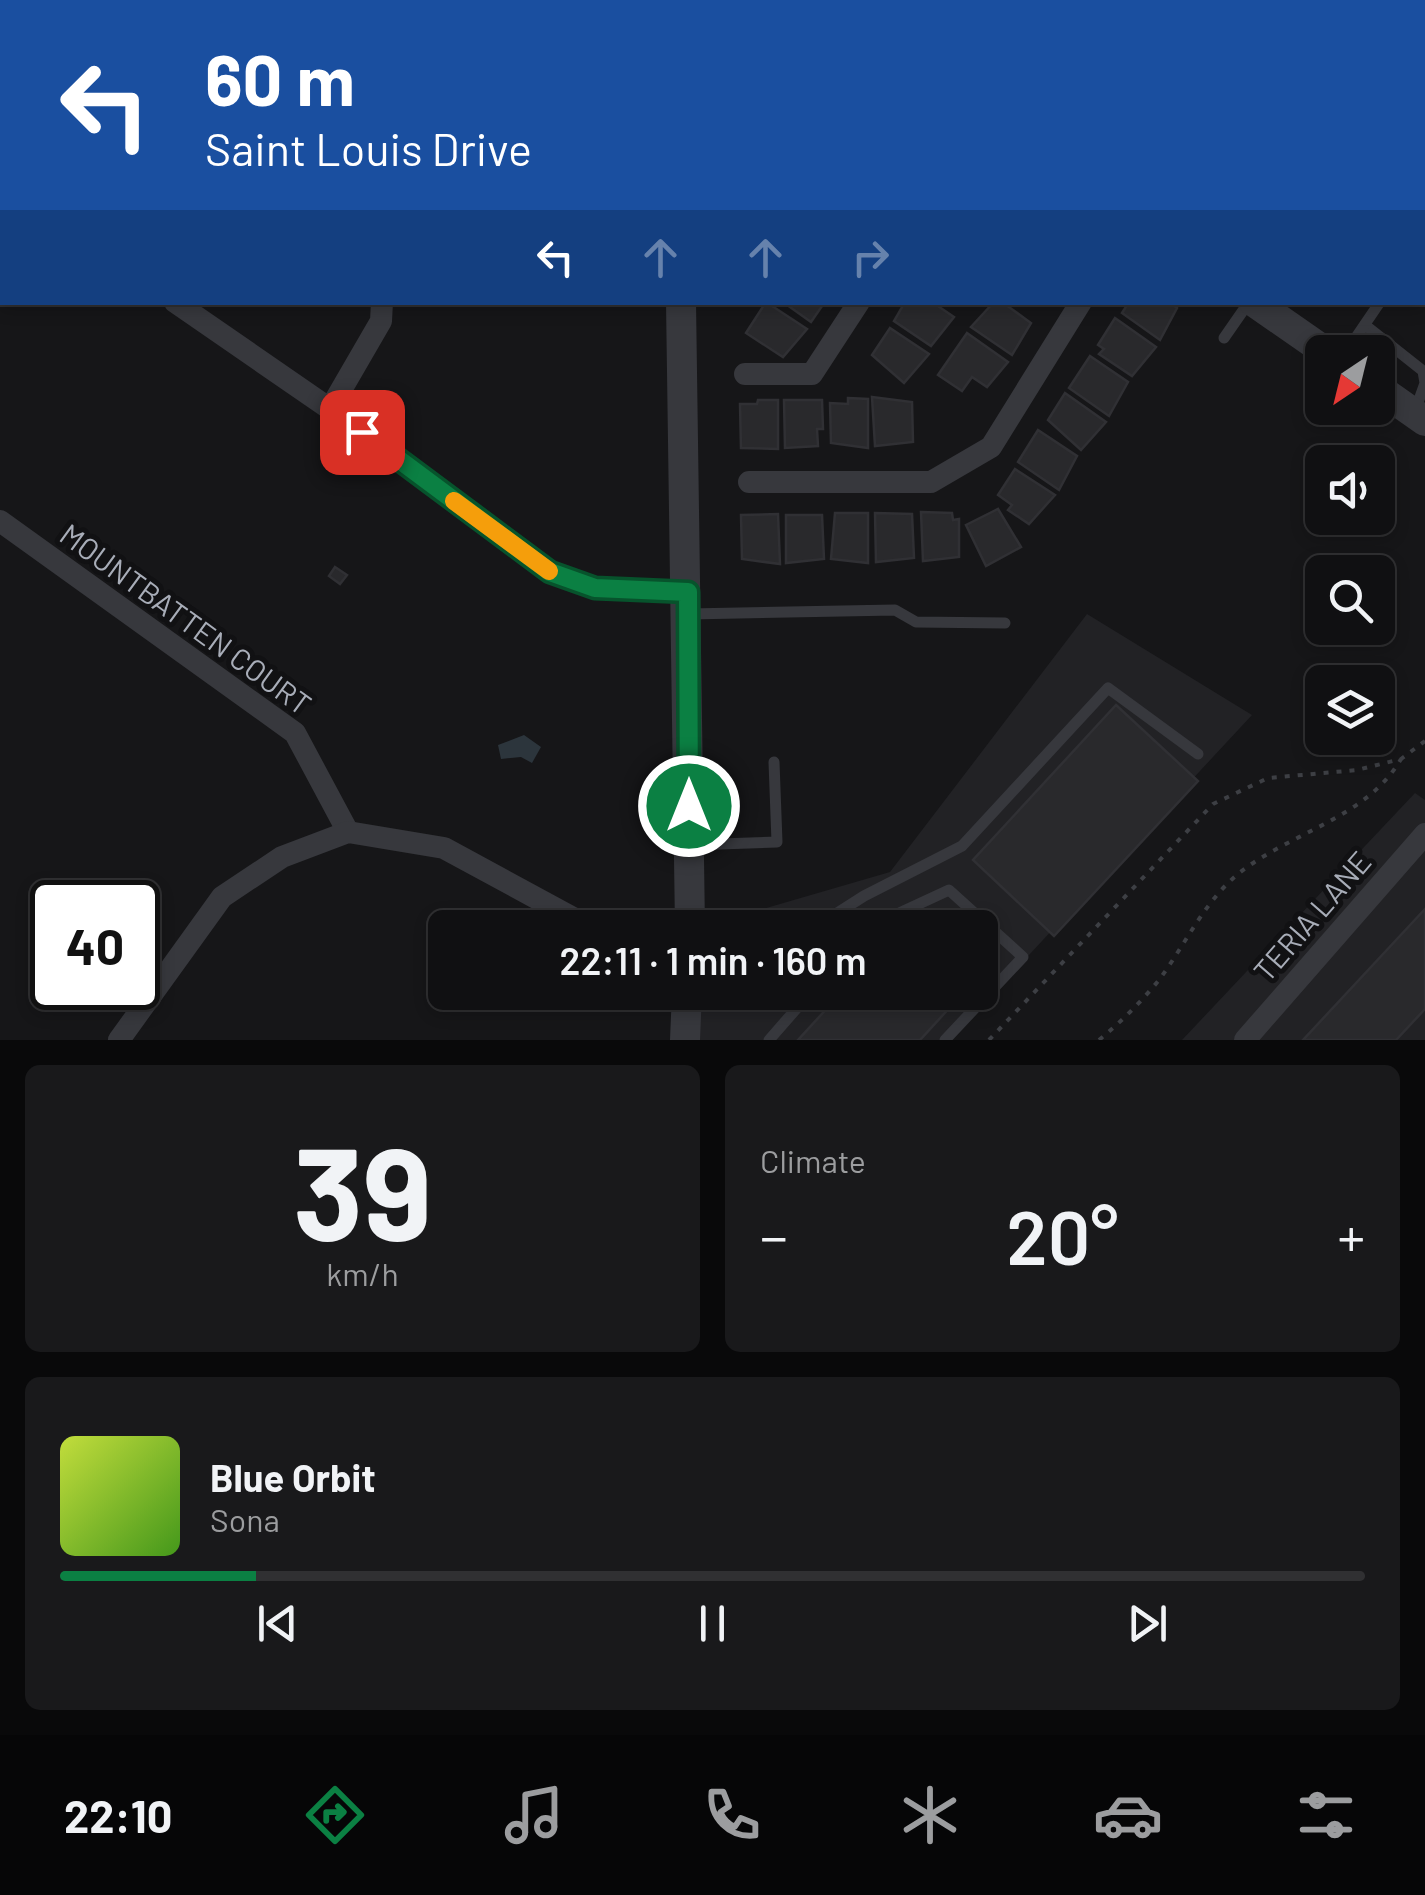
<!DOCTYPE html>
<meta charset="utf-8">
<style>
:root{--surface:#101012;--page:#19191b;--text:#f1f3f6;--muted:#9c9d9f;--line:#303032;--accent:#0b8043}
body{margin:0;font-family:Barlow,sans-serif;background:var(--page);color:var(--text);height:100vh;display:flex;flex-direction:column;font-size:38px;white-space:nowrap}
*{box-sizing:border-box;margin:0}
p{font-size:32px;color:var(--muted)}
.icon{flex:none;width:55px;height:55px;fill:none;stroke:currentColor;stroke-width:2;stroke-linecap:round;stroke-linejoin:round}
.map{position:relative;height:1040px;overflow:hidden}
.panel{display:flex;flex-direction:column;gap:25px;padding:25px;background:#09090a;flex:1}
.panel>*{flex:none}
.guide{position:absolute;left:0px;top:0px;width:1425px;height:305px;box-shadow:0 5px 15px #0003,0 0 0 2px var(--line);background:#1a4fa0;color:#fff;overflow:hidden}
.needle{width:65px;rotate:215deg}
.fabs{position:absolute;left:1305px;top:335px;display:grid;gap:20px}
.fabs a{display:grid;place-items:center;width:90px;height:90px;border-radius:15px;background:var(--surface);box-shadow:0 5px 15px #0003,0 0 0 2px var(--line);font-size:50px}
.speed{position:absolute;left:30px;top:880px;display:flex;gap:20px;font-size:50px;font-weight:700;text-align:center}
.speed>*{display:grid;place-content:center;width:130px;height:130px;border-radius:50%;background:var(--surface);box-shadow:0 5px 15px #0003,0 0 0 2px var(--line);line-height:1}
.speed .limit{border:5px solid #111;border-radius:15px;background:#fff;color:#111}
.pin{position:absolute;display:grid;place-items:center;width:85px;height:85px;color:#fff;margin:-42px;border-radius:20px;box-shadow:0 5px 15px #0006}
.me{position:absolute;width:110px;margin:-55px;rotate:0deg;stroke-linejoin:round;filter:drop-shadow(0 0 8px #0008)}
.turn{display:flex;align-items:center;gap:35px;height:210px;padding:0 40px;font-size:45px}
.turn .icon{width:130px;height:130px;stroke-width:2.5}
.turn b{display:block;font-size:70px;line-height:85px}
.lanes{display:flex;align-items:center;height:95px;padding:0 40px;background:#0003;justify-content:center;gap:50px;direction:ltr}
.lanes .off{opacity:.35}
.big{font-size:75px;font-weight:600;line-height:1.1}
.panel .card{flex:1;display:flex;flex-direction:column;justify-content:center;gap:15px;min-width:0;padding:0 35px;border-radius:15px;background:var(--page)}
.panel .dial{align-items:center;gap:0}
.dial b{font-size:130px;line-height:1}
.song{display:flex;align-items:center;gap:30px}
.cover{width:120px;height:120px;border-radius:15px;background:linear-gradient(135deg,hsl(70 70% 55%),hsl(100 70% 35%))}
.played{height:10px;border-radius:5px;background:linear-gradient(90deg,var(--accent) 15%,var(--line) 15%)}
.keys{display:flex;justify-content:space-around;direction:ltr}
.heat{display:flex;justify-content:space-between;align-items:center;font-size:55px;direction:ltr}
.panel .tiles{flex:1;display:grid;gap:25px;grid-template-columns:1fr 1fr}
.card:last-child{grid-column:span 2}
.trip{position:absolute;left:428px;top:910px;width:570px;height:100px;border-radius:15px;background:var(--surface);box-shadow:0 5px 15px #0003,0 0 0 2px var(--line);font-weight:600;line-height:100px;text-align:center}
.tab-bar{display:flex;height:160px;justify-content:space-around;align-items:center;background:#060607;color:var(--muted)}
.tab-bar .icon{width:70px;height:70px}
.tab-bar .selected{color:var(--accent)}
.tab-bar b{font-size:45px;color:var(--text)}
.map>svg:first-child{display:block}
.built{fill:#222225}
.water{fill:#2c353c}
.building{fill:#29292c;stroke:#303034;stroke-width:2.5}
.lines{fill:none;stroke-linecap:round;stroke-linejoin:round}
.path{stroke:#3d3f44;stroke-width:4;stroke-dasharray:5 8;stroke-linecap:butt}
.service{stroke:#37383d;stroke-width:11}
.minor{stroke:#37383d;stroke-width:22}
.tertiary{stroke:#37383d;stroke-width:30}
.route-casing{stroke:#07532c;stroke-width:25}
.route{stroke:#0b8043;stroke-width:18}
.slow{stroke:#f59e0b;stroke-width:18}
.labels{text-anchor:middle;stroke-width:10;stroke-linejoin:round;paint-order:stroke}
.street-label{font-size:30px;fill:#a8adb8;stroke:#111113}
</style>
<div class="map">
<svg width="1425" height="1040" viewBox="0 0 1425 1040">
<rect width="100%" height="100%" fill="#161618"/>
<g class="built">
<path d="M1087 614 1252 715 950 1040H685L687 993 980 992V928L701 927 890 872Z"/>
<path d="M1415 793 1425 800V1040H1182Z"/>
</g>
<path class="water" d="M524 735 541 747 532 763 521 757 501 759 498 745Z"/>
<g class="building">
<path d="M766 302 807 329 783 357 746 333Z"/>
<path d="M783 302H819L822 306 811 322Z"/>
<path d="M905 302H932L954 317 931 346 894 321Z"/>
<path d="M994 302H1002L1031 323 1012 355 971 327Z"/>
<path d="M1129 302H1170L1177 308 1160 340 1122 313Z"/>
<path d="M1115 318 1156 347 1132 376 1099 354 1104 349 1098 345Z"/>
<path d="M890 328 929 354 904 383 872 355Z"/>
<path d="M967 333 1008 362 987 387 972 377 962 391 938 375Z"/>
<path d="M1090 356 1128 382 1109 416 1069 388Z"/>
<path d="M1065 393 1106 422 1081 450 1048 420Z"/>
<path d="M872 397 912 402 913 442 875 446Z"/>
<path d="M848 398 868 399V448L831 443 830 403 848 404Z"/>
<path d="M758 400H778V449L741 448 740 404H757Z"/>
<path d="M784 400H822L823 429H817L818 446 785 448Z"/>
<path d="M1038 430 1077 456 1059 490 1018 462Z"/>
<path d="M1015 469 1055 495 1029 524 1008 510 1012 505 998 495Z"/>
<path d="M998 509 1021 547 986 566 966 525Z"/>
<path d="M921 512 952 513 953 520 959 519V557L923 561Z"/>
<path d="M835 513H868V563L831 559Z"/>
<path d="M875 513 912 514 914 558 876 562Z"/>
<path d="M778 514 780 564 742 559 741 515Z"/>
<path d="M786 515H822L824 559 786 563Z"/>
<path d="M335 567 347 575 340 584 329 576Z"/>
<path d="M1116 705 1198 781 1054 936 973 860Z"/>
<path d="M1425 909V1009L1396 1040H1303Z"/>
<path d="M842 992H964L920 1040H798Z"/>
</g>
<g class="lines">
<g class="path">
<path d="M989 1040 1213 804 1268 778 1357 770 1401 759 1425 741"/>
<path d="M1099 1040C1121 1022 1141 1002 1159 980 1185 945 1204 902 1238 874 1290 832 1366 819 1401 759"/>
</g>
<g class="service">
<path d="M1422 242 1425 238"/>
<path d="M1365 325 1423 371 1425 383 1415 411"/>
<path d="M1224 338 1249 302"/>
<path d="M1346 352 1380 302"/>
<path d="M689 614 895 610 916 622 1005 623"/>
<path d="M690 845 777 842 774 762"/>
<path d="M814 928 864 896 962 846 1108 688 1198 754"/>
<path d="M867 928 949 890 1023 957 945 1040"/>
<path d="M769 1040 811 992"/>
</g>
<g class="minor">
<path d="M128 2 132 0"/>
<path d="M1310 2 1312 0"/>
<path d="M0 103 2 100"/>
<path d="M0 182 2 184"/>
<path d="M175 302 330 409 550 572 595 588 688 592"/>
<path d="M745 374H812L859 302"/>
<path d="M330 409 381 321 382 302"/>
<path d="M749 482H931L991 447 1081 302"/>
<path d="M0 521 295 733 348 832"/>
<path d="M119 1040 222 897 282 857 348 832 444 848 584 924 640 928"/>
<path d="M1245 1040 1425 834"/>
</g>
<g class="tertiary">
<path d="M673 0V2"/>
<path d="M812 0 816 2"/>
<path d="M681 302 690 928"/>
<path d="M1254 302 1326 352"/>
<path d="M1378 388 1425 421"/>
<path d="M685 1040 687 992"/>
</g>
</g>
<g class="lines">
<defs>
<path id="route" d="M362 432 550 572 595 588 688 592 689 806"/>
</defs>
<use href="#route" class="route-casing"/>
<use href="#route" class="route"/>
<path class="slow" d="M454 501 549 571"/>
</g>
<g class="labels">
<g class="street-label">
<text transform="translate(185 620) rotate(36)" y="10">MOUNTBATTEN COURT</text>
<text transform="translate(1313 917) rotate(-49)" y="10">TERIA LANE</text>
</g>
</g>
</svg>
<div class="fabs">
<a><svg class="needle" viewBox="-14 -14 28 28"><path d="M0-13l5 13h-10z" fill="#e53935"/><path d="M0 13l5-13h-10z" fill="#9c9d9f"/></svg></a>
<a><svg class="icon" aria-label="sound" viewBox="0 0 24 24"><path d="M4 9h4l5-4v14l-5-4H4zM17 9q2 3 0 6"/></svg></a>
<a><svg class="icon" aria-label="search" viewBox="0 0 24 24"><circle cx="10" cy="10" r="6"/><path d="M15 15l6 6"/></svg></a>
<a><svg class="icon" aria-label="layers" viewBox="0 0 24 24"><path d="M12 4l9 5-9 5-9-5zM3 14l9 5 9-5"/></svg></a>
</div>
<div class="speed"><div class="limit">40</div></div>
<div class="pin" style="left:362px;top:432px;background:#d93025"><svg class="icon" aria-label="arrive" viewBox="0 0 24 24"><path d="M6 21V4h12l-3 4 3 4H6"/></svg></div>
<svg class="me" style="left:689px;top:806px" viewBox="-20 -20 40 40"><circle r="17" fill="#0b8043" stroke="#fff" stroke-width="3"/><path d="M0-11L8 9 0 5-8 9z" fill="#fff"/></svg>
<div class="trip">22:11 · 1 min · 160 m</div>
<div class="guide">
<div class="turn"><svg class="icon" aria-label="left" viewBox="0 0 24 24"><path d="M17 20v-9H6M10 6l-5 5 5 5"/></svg><div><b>60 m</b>Saint Louis Drive</div></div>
<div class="lanes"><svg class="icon" aria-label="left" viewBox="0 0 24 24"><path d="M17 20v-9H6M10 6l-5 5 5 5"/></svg><svg class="icon off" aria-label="ahead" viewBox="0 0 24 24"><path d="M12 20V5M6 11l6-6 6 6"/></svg><svg class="icon off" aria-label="ahead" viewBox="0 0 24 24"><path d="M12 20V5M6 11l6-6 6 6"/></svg><svg class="icon off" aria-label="right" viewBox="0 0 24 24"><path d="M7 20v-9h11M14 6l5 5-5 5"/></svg></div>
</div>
</div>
<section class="panel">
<div class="tiles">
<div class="card dial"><b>39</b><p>km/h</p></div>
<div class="card"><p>Climate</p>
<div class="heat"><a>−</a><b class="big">20°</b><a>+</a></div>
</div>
<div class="card">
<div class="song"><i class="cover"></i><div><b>Blue Orbit</b><p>Sona</p></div></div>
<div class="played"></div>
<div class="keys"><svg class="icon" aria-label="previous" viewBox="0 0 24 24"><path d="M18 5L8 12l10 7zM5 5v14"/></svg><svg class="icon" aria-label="pause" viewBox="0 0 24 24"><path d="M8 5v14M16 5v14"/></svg><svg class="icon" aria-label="next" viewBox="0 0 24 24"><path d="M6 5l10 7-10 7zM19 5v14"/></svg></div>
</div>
</div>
</section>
<nav class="tab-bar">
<b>22:10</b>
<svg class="icon selected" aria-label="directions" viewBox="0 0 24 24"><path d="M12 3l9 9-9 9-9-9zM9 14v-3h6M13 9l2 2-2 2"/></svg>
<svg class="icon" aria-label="music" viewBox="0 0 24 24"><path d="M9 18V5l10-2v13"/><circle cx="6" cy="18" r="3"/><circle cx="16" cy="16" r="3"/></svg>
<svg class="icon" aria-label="phone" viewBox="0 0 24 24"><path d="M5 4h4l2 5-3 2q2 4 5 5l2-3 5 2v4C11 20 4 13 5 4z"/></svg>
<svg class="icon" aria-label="climate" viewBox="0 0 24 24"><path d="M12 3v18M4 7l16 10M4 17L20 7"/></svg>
<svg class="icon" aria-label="car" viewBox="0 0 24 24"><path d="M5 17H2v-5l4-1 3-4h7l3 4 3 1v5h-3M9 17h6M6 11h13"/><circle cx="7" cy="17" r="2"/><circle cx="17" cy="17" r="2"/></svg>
<svg class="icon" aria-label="filters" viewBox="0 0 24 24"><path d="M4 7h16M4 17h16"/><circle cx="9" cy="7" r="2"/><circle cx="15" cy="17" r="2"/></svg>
</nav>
